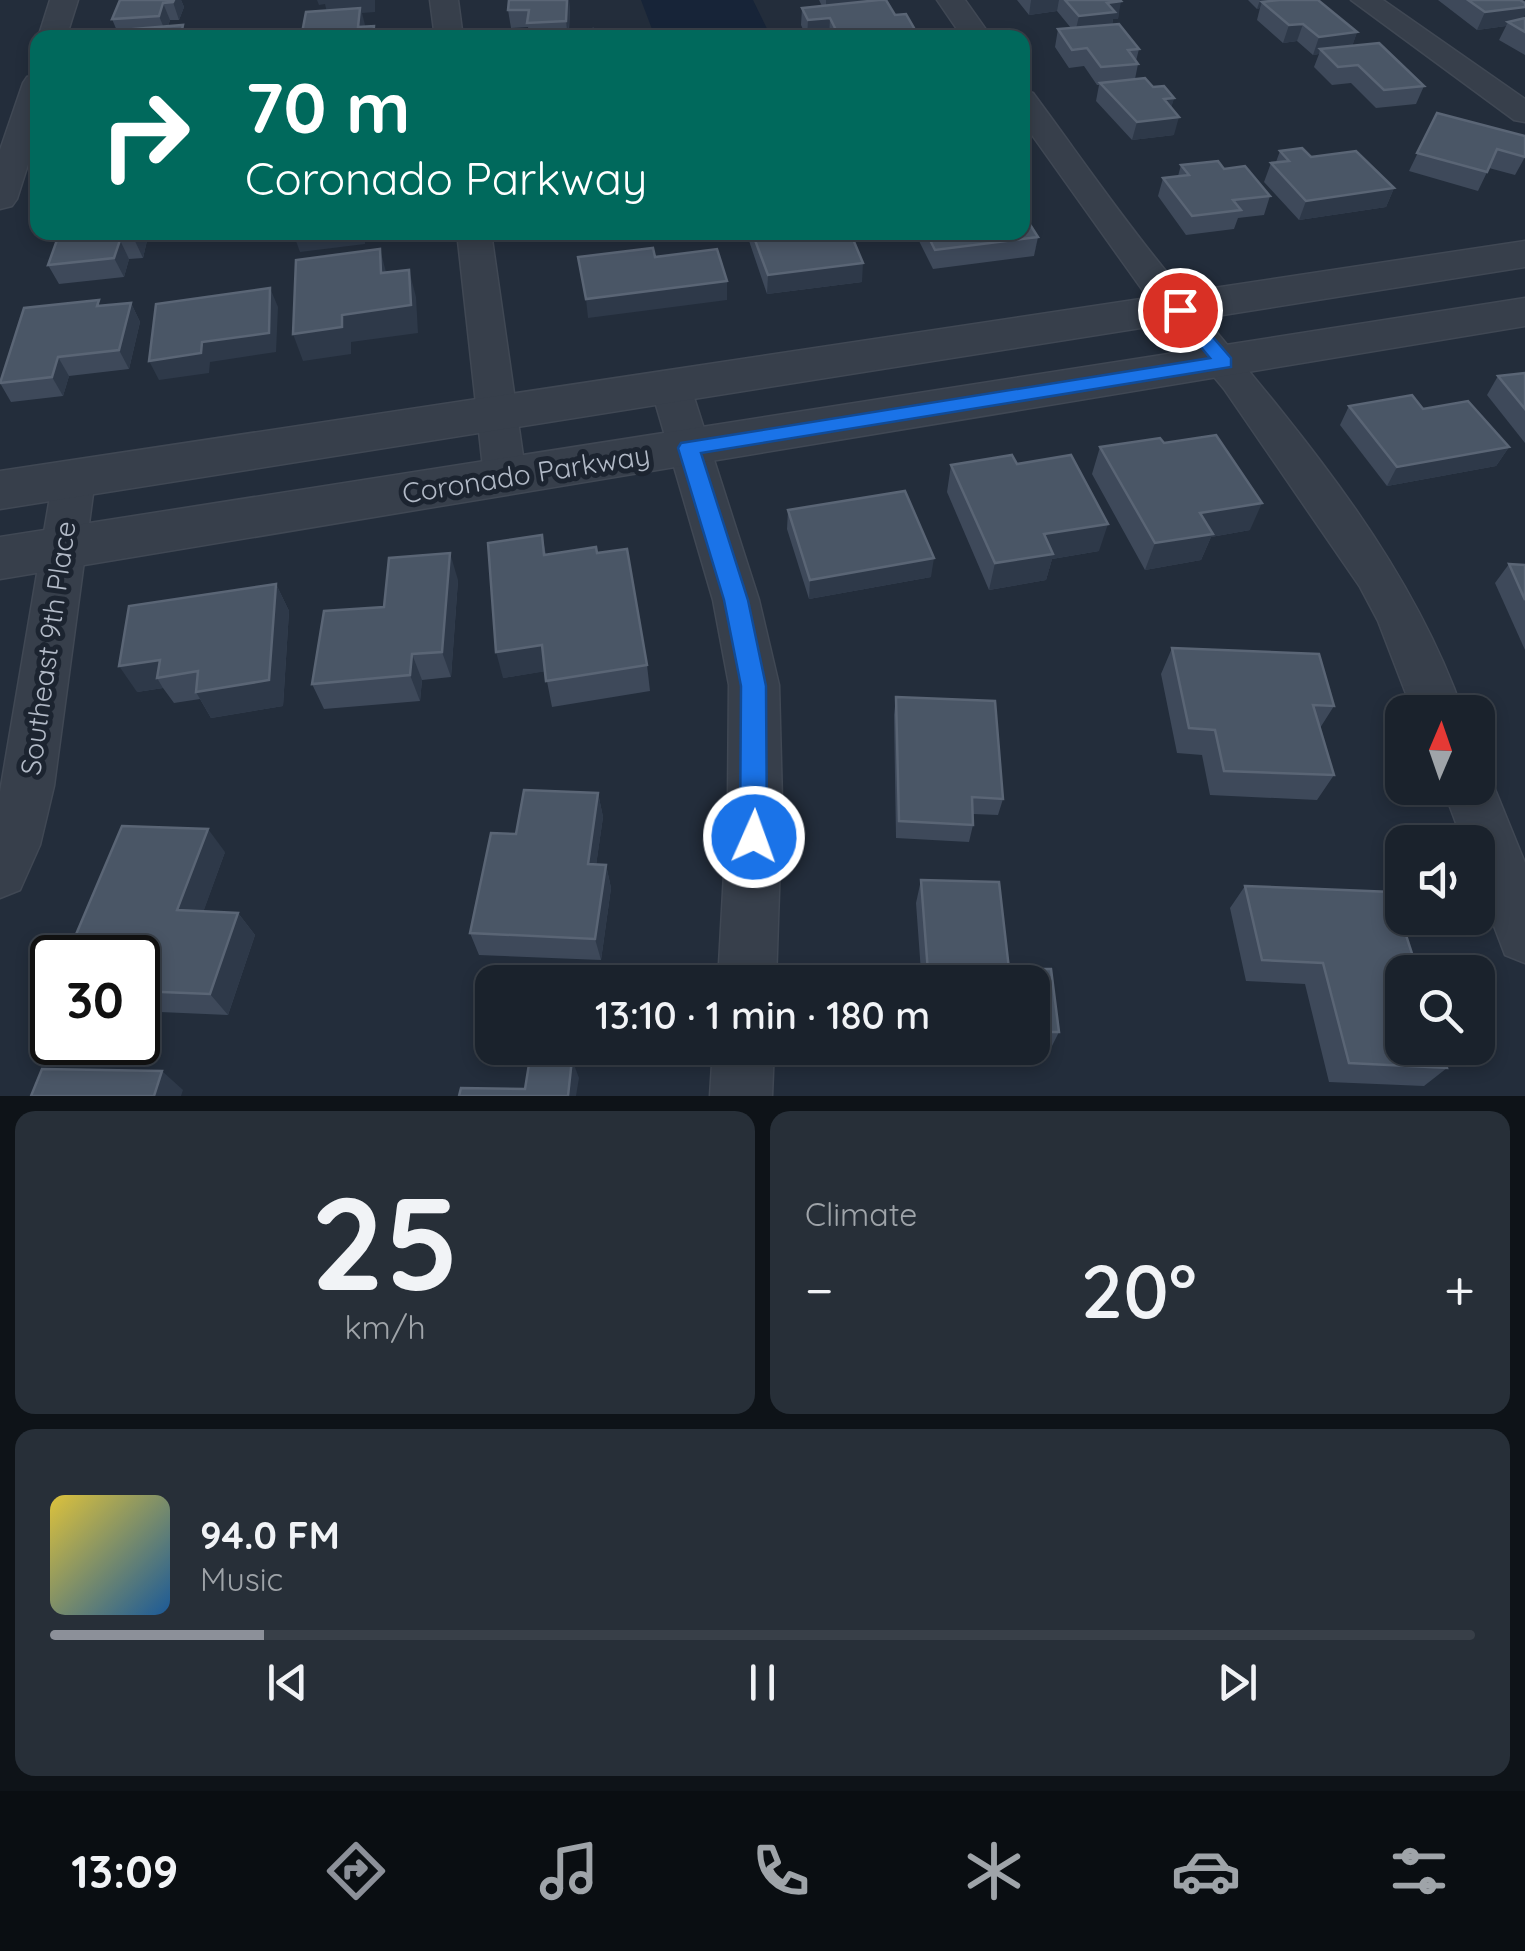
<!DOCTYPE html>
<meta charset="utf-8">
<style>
:root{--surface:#1a222c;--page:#272f38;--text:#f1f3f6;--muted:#9fa4a9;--line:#383f48;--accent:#8c9099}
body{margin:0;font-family:Quicksand,sans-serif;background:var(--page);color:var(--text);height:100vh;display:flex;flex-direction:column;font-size:38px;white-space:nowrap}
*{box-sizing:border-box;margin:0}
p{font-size:32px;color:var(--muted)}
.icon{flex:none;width:55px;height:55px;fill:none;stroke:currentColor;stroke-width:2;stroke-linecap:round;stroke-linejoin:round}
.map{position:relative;height:1096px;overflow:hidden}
.details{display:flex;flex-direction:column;gap:15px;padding:15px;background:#0e1318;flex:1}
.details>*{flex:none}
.guide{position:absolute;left:30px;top:30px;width:1000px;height:210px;border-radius:20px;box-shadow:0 5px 15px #0003,0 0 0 2px var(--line);background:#00695c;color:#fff;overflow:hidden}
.needle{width:65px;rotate:2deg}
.buttons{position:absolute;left:1385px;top:695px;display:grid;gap:20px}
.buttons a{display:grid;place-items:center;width:110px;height:110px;border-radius:20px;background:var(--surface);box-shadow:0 5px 15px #0003,0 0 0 2px var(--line);font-size:50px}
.speed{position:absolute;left:30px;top:935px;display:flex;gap:20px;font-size:50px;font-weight:700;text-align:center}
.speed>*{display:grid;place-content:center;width:130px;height:130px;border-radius:50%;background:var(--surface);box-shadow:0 5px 15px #0003,0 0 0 2px var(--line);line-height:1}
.speed .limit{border:5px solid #111;border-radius:15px;background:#fff;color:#111}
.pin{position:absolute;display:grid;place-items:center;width:85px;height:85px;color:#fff;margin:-42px;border:5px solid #fff;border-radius:50%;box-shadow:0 2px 10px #0007}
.me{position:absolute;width:110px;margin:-55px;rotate:2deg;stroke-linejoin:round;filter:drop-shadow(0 0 8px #0008)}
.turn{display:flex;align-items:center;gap:35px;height:210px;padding:0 50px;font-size:45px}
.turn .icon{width:130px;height:130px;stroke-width:2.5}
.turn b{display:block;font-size:70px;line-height:85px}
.big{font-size:75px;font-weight:600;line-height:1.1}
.details .widget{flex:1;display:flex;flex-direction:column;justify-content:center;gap:15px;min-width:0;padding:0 35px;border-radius:20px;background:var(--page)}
.details .dial{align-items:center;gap:0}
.dial b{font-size:130px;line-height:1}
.song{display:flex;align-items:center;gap:30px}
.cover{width:120px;height:120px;border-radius:15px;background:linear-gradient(135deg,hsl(50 70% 55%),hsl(210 70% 35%))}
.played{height:10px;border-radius:5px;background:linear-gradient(90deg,var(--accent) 15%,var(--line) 15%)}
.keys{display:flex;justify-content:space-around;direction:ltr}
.heat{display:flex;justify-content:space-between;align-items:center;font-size:55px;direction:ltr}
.details .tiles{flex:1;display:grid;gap:15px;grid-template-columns:1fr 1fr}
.widget:last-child{grid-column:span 2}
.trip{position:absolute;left:475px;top:965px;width:575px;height:100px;border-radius:20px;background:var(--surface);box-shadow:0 5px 15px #0003,0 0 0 2px var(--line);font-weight:600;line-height:100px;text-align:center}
.menu{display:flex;height:160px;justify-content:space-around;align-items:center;background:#0a0e12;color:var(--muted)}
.menu .icon{width:70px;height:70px}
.menu .selected{color:var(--accent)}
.menu b{font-size:45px;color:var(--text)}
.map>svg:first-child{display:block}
.water{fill:#172438}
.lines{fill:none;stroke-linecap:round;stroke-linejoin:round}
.minor-casing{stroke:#404854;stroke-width:3}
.tertiary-casing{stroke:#404854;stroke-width:3}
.minor{fill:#373f4b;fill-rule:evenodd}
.tertiary{fill:#373f4b;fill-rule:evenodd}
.wall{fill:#3e495a}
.shaded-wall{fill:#2e3949}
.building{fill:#4a5666;stroke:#5a6575;stroke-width:2.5}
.route{fill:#1a73e8;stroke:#114b97;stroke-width:2.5}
.labels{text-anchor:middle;stroke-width:10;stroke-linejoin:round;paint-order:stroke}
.street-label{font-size:28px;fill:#b2bac7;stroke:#1c2430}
</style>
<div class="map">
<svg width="1525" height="1096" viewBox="0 0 1525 1096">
<rect width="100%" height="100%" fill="#232d3b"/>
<path class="water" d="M641 0H753L771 37H655Z"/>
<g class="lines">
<defs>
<g id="minor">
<path d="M50 0H78L66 38H38Z"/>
<path d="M430 0H458L463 38H435Z"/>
<path d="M937 0H965L992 38H963Z"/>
<path d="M1351 0H1383L1525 99V122L1514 120Z"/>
<path d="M38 74V133L17 199 12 206 0 209V150L23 83 27 77Z"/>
<path d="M1022 90 1033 93C1079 155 1124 221 1174 281 1284 414 1405 547 1463 712H1413L1378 621 1360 587 1224 389 1146 295 1022 121Z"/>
<path d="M457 232H491L526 477 520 488 505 492 490 488 484 477Z"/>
<path d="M671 375 685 379 691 388 759 600 779 685 782 801 776 982H718L728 801 729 685 713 600 651 388 657 379Z"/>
<path d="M74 464 89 468 95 479 54 786 40 845 20 890 0 898V792L53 479 59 468Z"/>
<path d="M1478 768 1488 772 1525 863V963L1505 955 1478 884V842H1463L1443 788H1478Z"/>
<path d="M713 1048H774L772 1096H710Z"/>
</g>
<g id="tertiary">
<path d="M1525 241V267L0 509V471Z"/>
<path d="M1525 298V326L0 579V537Z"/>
</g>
</defs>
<use href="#minor" class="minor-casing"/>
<use href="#tertiary" class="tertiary-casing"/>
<use href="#minor" class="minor"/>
<use href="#tertiary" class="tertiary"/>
</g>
<g class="wall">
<path d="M120 0H181L184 7 179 20H170L168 26 183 25 188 38H120L112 19Z"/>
<path d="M819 0H886L895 15 918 38H830L829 36 807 38 801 25 802 8 822 6Z"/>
<path d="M1017 0H1120L1118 19H1113L1112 25 1139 49 1136 61 1138 64 1135 79 1174 98 1171 107 1174 135 1132 140 1096 101 1099 85H1097L1084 66 1069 68 1055 47 1058 29 1071 28 1057 11 1029 15Z"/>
<path d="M1248 0H1318L1357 32 1352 46 1424 86 1416 104 1376 108 1351 83 1332 85 1314 67 1319 54 1313 55 1297 41 1283 43 1257 20 1260 8 1257 9Z"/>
<path d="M1438 0H1520L1525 3V14L1523 18H1525V55L1499 40 1506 26 1477 30Z"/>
<path d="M570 6 569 31 529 35 528 27 511 28 508 10Z"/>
<path d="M1437 113 1525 157 1515 175 1489 168 1478 191 1409 171Z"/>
<path d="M1280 151 1311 157 1394 188 1386 207 1299 220 1264 182 1271 163 1276 162Z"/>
<path d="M1181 165 1224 169 1270 196 1264 215 1238 218 1234 229 1186 235 1158 196 1163 178 1178 176Z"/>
<path d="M149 232 143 258 129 259 124 277 59 284 48 265 72 239Z"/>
<path d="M746 232H850L862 282 767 294Z"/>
<path d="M917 232H1022L1038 237 1034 256 933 269 917 237Z"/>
<path d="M131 303 140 322 129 369 69 376 63 396 11 402 0 383 102 306Z"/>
<path d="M1525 373V443L1487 395 1498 376Z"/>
<path d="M1349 406 1423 409 1509 447 1496 466 1387 486 1340 425Z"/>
<path d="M1164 443 1250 530 1211 537 1201 560 1145 570 1092 474 1100 447Z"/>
<path d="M1017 464 1099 551 1052 559 1046 580 989 590 947 492 951 465Z"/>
<path d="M788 510 931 577 809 599 787 529Z"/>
<path d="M542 535 546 555 597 553 647 665 650 691 552 707 545 671 503 678Z"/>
<path d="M1509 564 1525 565V650L1495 583Z"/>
<path d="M458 580 451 677 422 680 420 701 324 709 312 684 384 607Z"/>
<path d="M276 584 289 611 283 706 211 718 200 699 174 703 163 688 137 692Z"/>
<path d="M1172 648 1334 706 1320 728 1334 775 1317 800 1210 795 1202 755 1177 753 1161 674Z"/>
<path d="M896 697 1003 799 998 815 973 814V825L969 842 896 838 894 715Z"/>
<path d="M598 793 603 817 596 865H606L611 888 601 960 479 955 470 933 516 834Z"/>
<path d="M225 852 203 912 238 913 255 935 228 1015 138 1011V958Z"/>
<path d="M921 880 999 882 1009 969H1051L1059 1032 1049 1052 883 1049V1048H1032V982H882L884 972H921L916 903Z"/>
<path d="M1245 886 1447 1068 1424 1086 1329 1082 1305 984 1246 981 1230 908Z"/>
</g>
<g class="shaded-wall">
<path d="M174 0H181L184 7 179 20 173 2Z"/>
<path d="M317 0H375V12L362 13 365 25 363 38 328 17 325 4 319 5Z"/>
<path d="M567 0H569L570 6 568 38 566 21Z"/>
<path d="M826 0H882L826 12Z"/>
<path d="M1031 0H1059L1057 11 1029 15Z"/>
<path d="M1260 0H1295L1262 2 1260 8 1257 9Z"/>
<path d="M1121 1 1118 19H1113L1111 29 1075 33 1079 16 1107 3Z"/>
<path d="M163 3 170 20 166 33 159 16Z"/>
<path d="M1525 7V14L1520 24 1508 22 1506 26 1477 30 1485 12Z"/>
<path d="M830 18 829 36 807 38 808 20Z"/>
<path d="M1303 24 1297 41 1283 43 1289 25Z"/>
<path d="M183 25 188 38H180Z"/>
<path d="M1357 32 1351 50 1320 49 1319 54 1313 55 1319 37Z"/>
<path d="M1174 98 1169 116 1164 99Z"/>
<path d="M1179 117 1174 135 1132 140 1137 122Z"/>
<path d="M1394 188 1386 207 1299 220 1306 201Z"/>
<path d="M136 232H149L143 258 134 239Z"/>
<path d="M365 232V244L300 252 293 233Z"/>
<path d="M120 240 129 259 124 277 114 258Z"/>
<path d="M380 249 387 276 381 273Z"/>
<path d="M863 263 862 282 767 294 768 275Z"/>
<path d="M409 270 416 297 418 333 351 342V354L303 361 293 334 342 315Z"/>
<path d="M727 281V300L588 318 586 299Z"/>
<path d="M270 288 278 307 276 352 210 362 209 373 159 380 149 361 202 342Z"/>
<path d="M131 303 140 322 129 369 119 350Z"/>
<path d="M58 357 69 376 63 396 52 377Z"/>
<path d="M1509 447 1496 466 1387 486 1397 467Z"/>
<path d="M1262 503 1250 530 1211 537 1201 560 1145 570 1155 543 1200 513Z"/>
<path d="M1108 524 1099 551 1052 559 1046 580 989 590 995 563 1044 534Z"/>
<path d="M450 553 458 580 451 677 442 652Z"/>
<path d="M934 558 931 577 809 599 810 580Z"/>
<path d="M276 584 289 611 283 706 211 718 196 692Z"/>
<path d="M542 645 547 671 503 678 496 652Z"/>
<path d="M412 654 422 680 420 701 410 675Z"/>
<path d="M160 660 157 678 163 688 137 692 119 666Z"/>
<path d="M598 793 603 817 593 887 588 864Z"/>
<path d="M208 829 225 852 196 932 177 910Z"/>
<path d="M606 865 611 888 601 960 595 939Z"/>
<path d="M238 913 255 935 228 1015 210 994Z"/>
<path d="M572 1059 579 1078 576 1096H568Z"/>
<path d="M162 1071 183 1090 181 1096H154Z"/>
</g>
<g class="building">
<path d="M120 0H174L173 2 163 3 159 16 112 19Z"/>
<path d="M509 0H567L566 21 527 23 529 10H508Z"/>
<path d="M879 0H886L895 15 906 14 918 35 891 38H840L830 18 808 20 802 8Z"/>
<path d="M1065 0H1120L1121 1 1107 3 1115 12 1079 16Z"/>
<path d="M1279 0H1318L1357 32 1319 37 1303 24 1289 25 1262 2Z"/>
<path d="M1468 0H1520L1525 3V7L1485 12Z"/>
<path d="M360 8 358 27 374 26 373 38H301L306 12Z"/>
<path d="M1525 18V32L1508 22Z"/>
<path d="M1119 24 1139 49 1128 50 1138 64 1101 67 1087 48 1072 50 1058 29Z"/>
<path d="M183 25 180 38H120L123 30Z"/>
<path d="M593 29 595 38H521L520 36Z"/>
<path d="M1379 43 1424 86 1384 90 1358 65 1338 67 1320 49Z"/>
<path d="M1145 78 1153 87 1164 86 1174 98 1164 99 1179 117 1137 122 1100 83Z"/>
<path d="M1437 113 1525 136V157L1497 149 1487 172 1417 153Z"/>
<path d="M1302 148 1311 157 1356 151 1394 188 1306 201 1271 163 1289 161 1280 151Z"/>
<path d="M1218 161 1224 169 1245 166 1270 196 1233 200 1241 210 1192 216 1163 178 1189 175 1181 165Z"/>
<path d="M1022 212 1038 237 935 250 926 232H1022Z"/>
<path d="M74 232H136L134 239 120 240 114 258 48 265 57 240 72 239Z"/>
<path d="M752 232H850L863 263 768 275Z"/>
<path d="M653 248 655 257 717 249 727 281 586 299 578 257Z"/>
<path d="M380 249 381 273 409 270 411 305 342 315V327L293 334 296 260Z"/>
<path d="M270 288 269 333 202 342 201 353 149 361 156 304Z"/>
<path d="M99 300 97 306 131 303 119 350 58 357 52 377 0 383 24 308Z"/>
<path d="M1525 373V409L1498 376Z"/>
<path d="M1412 395 1423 409 1468 401 1509 447 1397 467 1349 406Z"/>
<path d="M1216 435 1262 503 1200 513 1213 534 1155 543 1100 447 1160 438 1164 443Z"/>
<path d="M1012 455 1017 464 1071 455 1108 524 1044 534 1053 554 995 563 951 465Z"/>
<path d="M905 491 934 558 810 580 788 510Z"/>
<path d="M542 535 544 555 596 547 597 553 627 549 647 665 546 681 542 645 496 652 488 543Z"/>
<path d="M450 553 442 652 412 654 410 675 312 684 324 611 384 607 389 558Z"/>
<path d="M1509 564 1525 565V600Z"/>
<path d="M276 584 269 680 196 692 198 671 157 678 160 660 119 666 129 606Z"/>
<path d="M1172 648 1319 654 1334 706 1313 705 1334 775 1224 771 1215 730 1189 728Z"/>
<path d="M896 697 995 701 1003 799 972 797 973 825 899 821Z"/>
<path d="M524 790 598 793 588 864 606 865 595 939 470 933 491 833 516 834Z"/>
<path d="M122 826 208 829 177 910 238 913 210 994 138 991V958H66Z"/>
<path d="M921 880 999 882 1009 969H1051L1059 1032H1032V982H885L884 972H928Z"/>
<path d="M1245 886 1392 892 1418 972H1402V1048H1441L1447 1068 1349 1063 1323 963 1262 960Z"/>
<path d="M530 1058 572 1059 568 1096H459L461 1088 525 1089Z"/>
<path d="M42 1069 162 1071 154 1096H31Z"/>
</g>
<path class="route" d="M1180 304 1186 306 1231 358V367L701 453 748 600 766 686 767 837 763 846 754 850 744 846 740 837 741 686 724 600 678 448 681 443 1210 358 1170 310Z"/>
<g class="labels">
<g class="street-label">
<text transform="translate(526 474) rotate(-9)" y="10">Coronado Parkway</text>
<text transform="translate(48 648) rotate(-82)" y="10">Southeast 9th Place</text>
</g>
</g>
</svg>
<div class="buttons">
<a><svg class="needle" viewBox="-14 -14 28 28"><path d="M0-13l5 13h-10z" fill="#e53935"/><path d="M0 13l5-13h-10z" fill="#9fa4a9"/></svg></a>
<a><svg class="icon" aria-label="sound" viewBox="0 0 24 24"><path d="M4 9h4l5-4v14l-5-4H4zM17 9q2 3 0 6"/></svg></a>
<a><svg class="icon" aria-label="search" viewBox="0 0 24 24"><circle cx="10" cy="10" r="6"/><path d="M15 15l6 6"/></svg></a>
</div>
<div class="speed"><div class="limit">30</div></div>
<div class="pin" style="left:1180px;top:310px;background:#d93025"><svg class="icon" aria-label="arrive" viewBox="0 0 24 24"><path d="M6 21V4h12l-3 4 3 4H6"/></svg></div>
<svg class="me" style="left:754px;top:837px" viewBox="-20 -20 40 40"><circle r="17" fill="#1a73e8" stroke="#fff" stroke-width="3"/><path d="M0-11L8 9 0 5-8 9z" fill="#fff"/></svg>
<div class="trip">13:10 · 1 min · 180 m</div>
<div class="guide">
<div class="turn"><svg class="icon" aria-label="right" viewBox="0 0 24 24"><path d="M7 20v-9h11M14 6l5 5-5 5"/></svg><div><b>70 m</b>Coronado Parkway</div></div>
</div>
</div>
<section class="details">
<div class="tiles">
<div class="widget dial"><b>25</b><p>km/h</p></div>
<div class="widget"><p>Climate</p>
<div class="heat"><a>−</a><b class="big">20°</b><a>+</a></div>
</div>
<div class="widget">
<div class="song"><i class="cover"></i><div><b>94.0 FM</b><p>Music</p></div></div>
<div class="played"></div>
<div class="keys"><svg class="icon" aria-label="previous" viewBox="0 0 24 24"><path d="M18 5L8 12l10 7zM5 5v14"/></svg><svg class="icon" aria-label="pause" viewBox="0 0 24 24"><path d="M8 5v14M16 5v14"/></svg><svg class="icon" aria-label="next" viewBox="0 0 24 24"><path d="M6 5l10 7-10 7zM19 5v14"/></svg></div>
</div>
</div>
</section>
<nav class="menu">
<b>13:09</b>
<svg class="icon selected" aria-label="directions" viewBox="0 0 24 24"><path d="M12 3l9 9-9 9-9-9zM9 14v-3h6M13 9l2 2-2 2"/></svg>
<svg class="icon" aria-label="music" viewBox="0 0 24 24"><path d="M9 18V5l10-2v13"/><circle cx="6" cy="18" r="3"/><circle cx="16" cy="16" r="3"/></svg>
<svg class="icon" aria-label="phone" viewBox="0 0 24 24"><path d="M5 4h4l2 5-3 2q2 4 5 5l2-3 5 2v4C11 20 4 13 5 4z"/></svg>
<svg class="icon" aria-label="climate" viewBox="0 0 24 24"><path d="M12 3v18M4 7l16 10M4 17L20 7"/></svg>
<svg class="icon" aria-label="car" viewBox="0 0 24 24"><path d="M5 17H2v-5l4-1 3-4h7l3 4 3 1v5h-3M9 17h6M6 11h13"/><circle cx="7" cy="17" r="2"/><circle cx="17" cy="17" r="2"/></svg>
<svg class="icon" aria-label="filters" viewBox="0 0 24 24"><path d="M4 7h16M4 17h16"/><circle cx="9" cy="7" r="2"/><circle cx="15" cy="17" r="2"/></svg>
</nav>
